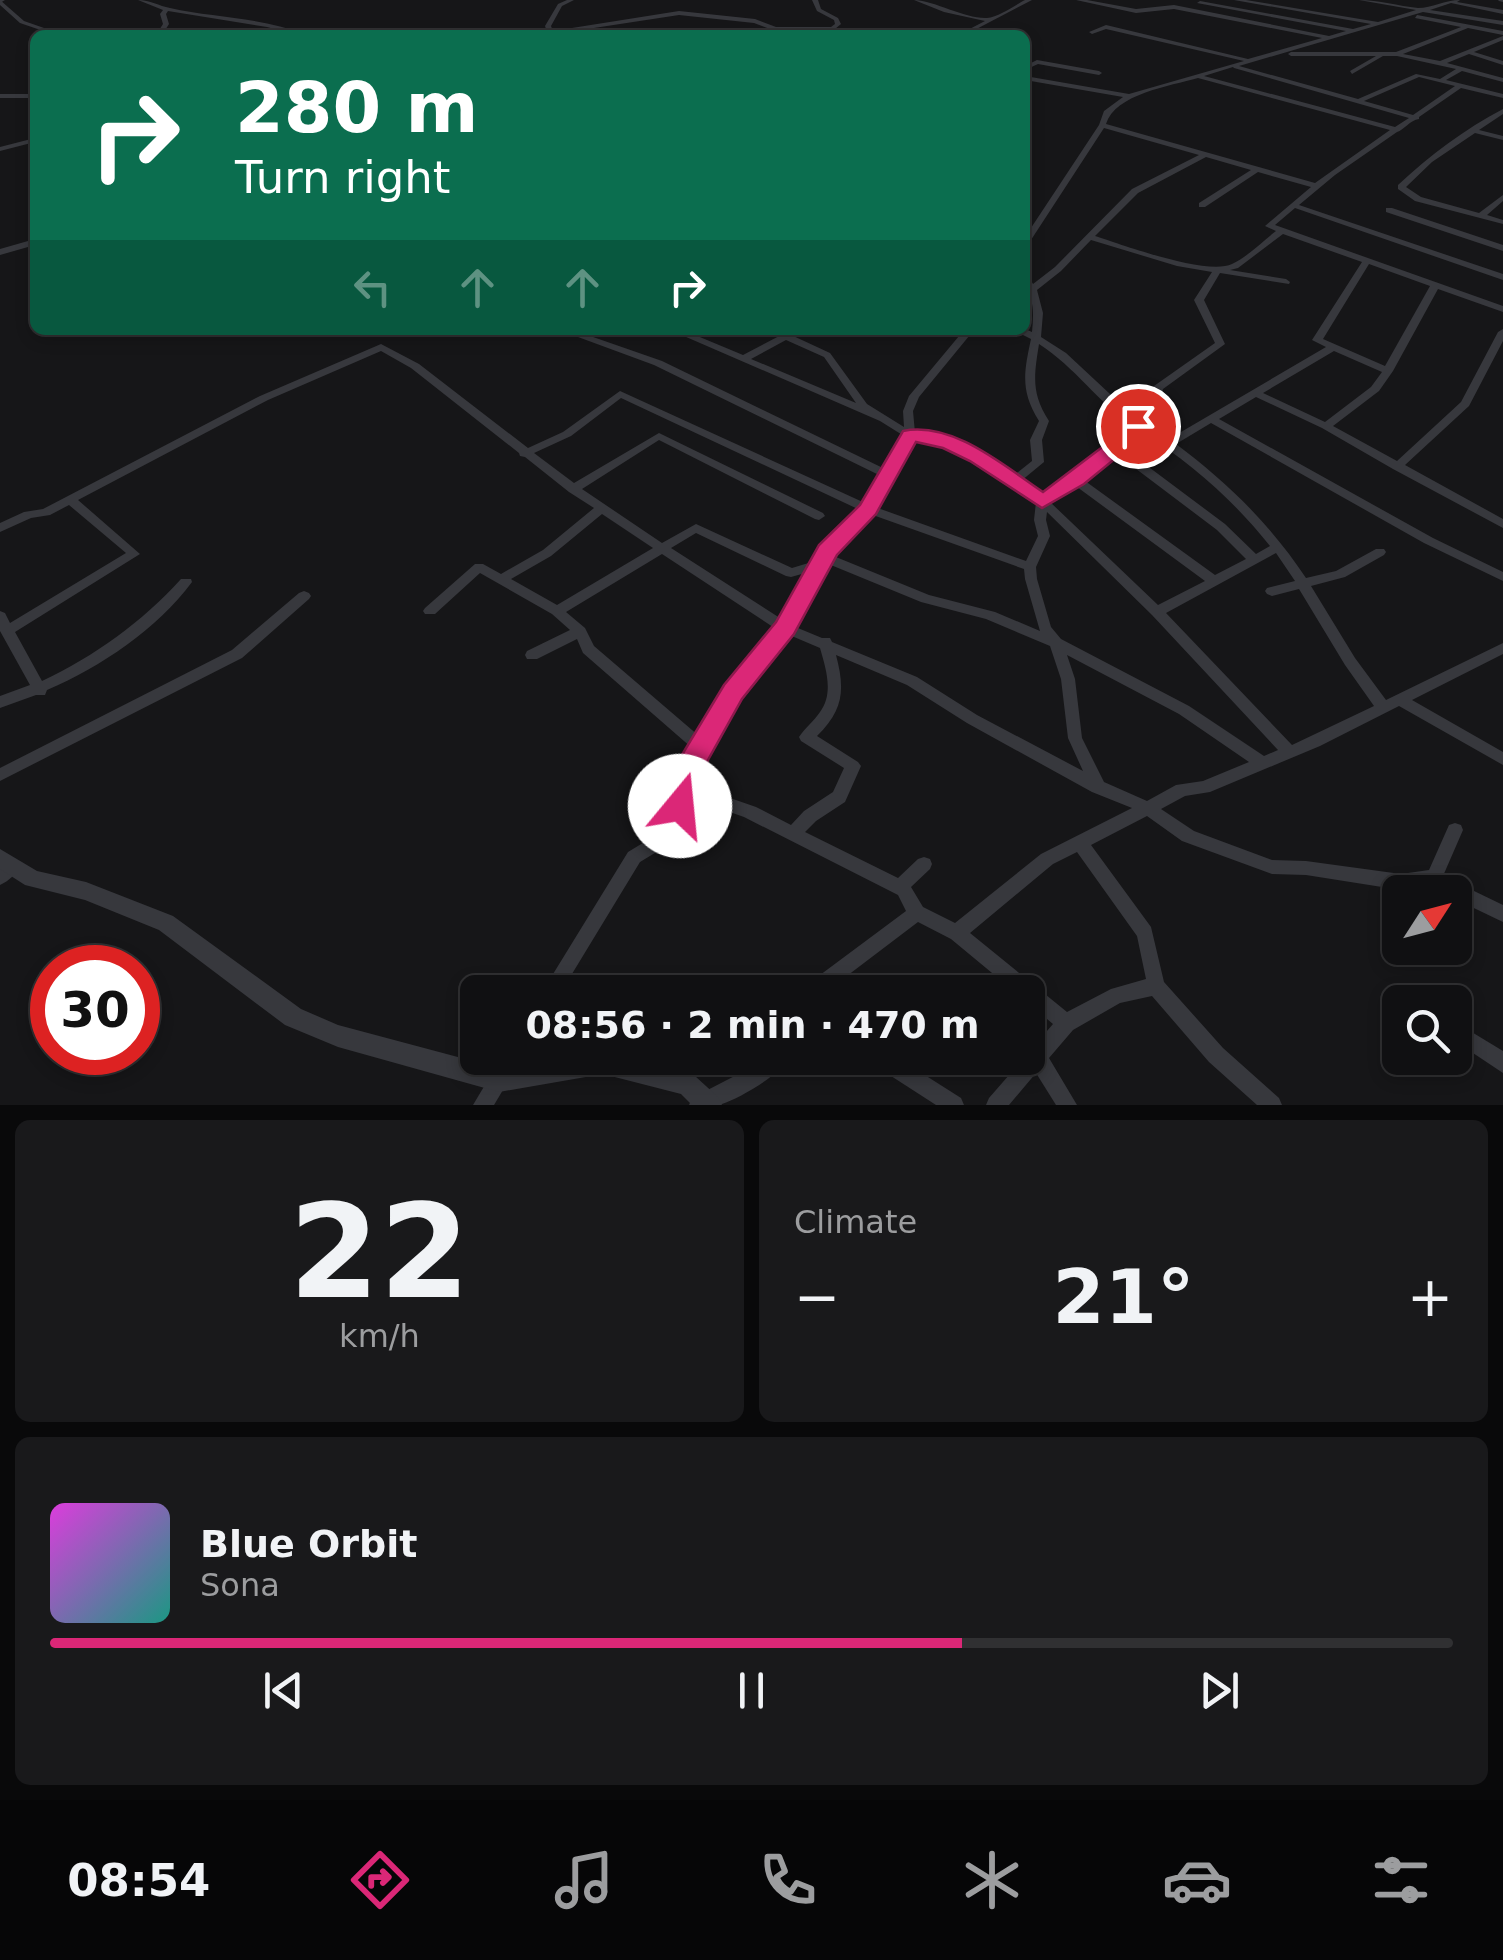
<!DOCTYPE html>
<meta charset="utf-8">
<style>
:root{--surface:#101012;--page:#19191b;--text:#f1f3f6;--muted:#9c9d9f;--line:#303032;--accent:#db2777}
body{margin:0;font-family:"DejaVu Sans",sans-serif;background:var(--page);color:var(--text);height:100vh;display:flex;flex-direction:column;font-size:38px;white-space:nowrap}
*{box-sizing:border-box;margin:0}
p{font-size:32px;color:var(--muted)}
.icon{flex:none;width:55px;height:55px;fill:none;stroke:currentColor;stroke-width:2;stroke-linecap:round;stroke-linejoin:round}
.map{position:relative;height:1105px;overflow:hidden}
.details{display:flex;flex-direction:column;gap:15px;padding:15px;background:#09090a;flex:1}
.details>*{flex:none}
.guide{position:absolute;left:30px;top:30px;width:1000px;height:305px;border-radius:15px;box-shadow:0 5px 15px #0003,0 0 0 2px var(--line);background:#0b6e4f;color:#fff;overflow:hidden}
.needle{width:65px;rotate:54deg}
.fabs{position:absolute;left:1382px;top:875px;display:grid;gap:20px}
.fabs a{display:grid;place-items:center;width:90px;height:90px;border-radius:15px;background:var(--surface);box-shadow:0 5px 15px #0003,0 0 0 2px var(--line);font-size:50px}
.speed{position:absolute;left:30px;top:945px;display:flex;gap:20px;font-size:50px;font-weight:700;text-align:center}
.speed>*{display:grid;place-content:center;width:130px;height:130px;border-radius:50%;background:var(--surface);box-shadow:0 5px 15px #0003,0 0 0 2px var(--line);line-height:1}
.speed .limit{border:15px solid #d22;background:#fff;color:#111}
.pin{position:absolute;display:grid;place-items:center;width:85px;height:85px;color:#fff;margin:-42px;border:5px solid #fff;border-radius:50%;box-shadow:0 2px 10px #0007}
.me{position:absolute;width:110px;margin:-55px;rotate:17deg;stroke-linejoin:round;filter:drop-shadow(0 0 8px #0008)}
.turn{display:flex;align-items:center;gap:35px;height:210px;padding:0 40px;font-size:45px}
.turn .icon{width:130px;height:130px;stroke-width:2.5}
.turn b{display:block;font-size:70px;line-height:85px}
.lanes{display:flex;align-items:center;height:95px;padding:0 40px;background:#0003;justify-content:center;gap:50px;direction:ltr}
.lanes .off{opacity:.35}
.big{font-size:75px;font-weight:600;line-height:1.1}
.details .tile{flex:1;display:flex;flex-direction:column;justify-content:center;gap:15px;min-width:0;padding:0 35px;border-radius:15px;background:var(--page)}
.details .dial{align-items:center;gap:0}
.dial b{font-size:130px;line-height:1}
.song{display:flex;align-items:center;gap:30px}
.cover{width:120px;height:120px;border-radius:15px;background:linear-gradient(135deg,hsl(300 70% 55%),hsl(170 70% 35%))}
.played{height:10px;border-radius:5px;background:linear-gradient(90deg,var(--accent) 65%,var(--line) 65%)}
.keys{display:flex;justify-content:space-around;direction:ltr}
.heat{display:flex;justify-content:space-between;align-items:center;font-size:55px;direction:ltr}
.details .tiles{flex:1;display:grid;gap:15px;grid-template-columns:1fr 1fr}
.tile:last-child{grid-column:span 2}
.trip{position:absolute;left:460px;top:975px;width:585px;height:100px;border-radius:15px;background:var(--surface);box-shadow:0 5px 15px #0003,0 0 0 2px var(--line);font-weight:600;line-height:100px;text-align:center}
.tabs{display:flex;height:160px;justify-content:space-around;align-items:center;background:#060607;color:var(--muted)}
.tabs .icon{width:70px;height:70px}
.tabs .active{color:var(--accent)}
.tabs b{font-size:45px;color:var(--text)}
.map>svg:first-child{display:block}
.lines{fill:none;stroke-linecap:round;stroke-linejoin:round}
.minor{fill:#37383d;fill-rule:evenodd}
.tertiary{fill:#37383d;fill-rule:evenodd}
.route{fill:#db2777;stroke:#8e194d;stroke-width:2.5}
</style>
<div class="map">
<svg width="1503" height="1105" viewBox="0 0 1503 1105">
<rect width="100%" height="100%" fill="#161618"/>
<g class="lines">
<g class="minor">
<path d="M0 0 24 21 64 35H55L20 23 0 5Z"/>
<path d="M138 0C150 0 159 6 170 8 214 18 263 17 305 35H296L267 27 168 11 166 14 169 24 162 35H156L163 24 160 14 163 10Z"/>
<path d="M567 0H574L562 6 551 26 553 31 679 11 755 19 776 27H831L835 24 834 20 817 11 812 0H818L821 9 838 18 841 24 829 34 827 31H775L754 23 679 15 548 35 545 26 558 4Z"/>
<path d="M914 0C936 1 965 19 987 18 999 17 1015 5 1025 0H1032L965 35H958L985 21 944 12Z"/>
<path d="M1076 0H1087L1136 9 1174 5 1329 36 1346 31 1197 3 1200 1 1353 29 1371 24 1234 0H1246L1378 22 1416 10 1359 0C1379 0 1398 6 1418 8 1432 8 1445 0 1460 0L1457 2 1503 10V14L1451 3 1430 10 1503 21V25L1423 12 1239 66 1358 99 1416 74 1440 79 1456 69 1397 56H1383L1352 74 1350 71 1376 56H1291L1288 54 1291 52H1396L1461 27 1415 18 1417 15 1503 31V35L1468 28 1403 54 1440 61 1503 36V40L1474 52 1503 61V65L1469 54 1447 63 1503 78V82L1462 71 1446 80 1503 94V98L1461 88 1419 117V119C1410 120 1404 130 1397 132L1335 175 1299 205 1503 274V280L1295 208 1275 225 1503 306V312L1438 289 1393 371 1379 391 1333 426 1397 461 1461 402 1498 332 1503 329V341L1469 406 1405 465 1503 519V528L1393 469 1322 428 1256 397 1219 419 1433 538 1503 572V581L1424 543 1211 423 1176 444C1227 482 1271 525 1306 578L1336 571 1376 549H1384L1386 552 1384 555 1345 577 1311 586 1355 658 1386 700 1503 643V654L1412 700 1503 752V765L1399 706 1320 746 1210 792 1185 796 1161 809 1194 831 1272 860 1306 861 1401 874 1429 870 1449 825 1455 823 1461 825 1463 830 1443 876 1503 905V922L1455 899V892H1442L1427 885 1401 890 1306 875 1272 874 1182 841 1147 816 1091 845 1151 927 1164 982 1223 1048 1279 1098 1282 1105H1257L1209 1062 1152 996 1120 1003 1073 1030 1049 1058 1077 1105H1056L1036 1073 1009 1105H986L989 1098 1024 1058H1028V1053L1053 1024 1028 1003V992H1015L951 939 918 922 831 988V992H813V984L816 978 906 911 898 895 744 817 707 804 686 811 673 842 640 862 561 992H542L628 852 661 832 672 806 686 758 692 748 583 653 577 639 537 659H527L525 655 527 651 570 630 552 614 480 573 435 614H425L423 611 425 608 475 564H483L501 574 543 550 594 508 569 492 525 457 520 456 519 453 411 368 381 351 268 400 78 500 140 554 15 632 42 681C95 656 142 622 181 579H191L192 582C157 629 101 667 47 690L45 695H36L0 708V696L30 685 0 631V611L5 613 10 623 126 553 69 505 50 515 31 518 0 532V523L24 512 43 509 260 396 381 344 419 364 528 448 563 432 620 391 865 503 881 476 654 365 559 330H573L662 361 885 469 904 436 880 421 670 330H683L743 355 783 334H789L830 353 867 404 904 427 903 411 909 396 964 330H974L919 397 913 411 915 433 953 441 982 455 1013 476 1032 461 1030 440 1039 421C1020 391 1024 372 1031 339L1013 330 1025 329 1032 332C1033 321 1034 310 1031 299 1028 289 1025 284 1025 274L1028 275 1033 284 1055 267 1132 189 1199 155 1104 128 1029 243 1025 246V237L1099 125 1104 111 1123 97 1025 80V76L1129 94 1244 61 1106 29 1092 34 1089 32 1106 25 1248 59 1322 38 1174 9 1136 13ZM1233 67 1234 68 1409 118 1395 127 1204 76ZM1419 77 1455 86 1413 115 1364 101ZM1198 78 1390 130 1315 183 1106 124C1115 94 1170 86 1198 78ZM1206 157 1251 170 1199 203V207H1205L1258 172 1311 187 1265 226 1276 231C1263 241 1246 258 1232 264 1207 276 1123 245 1095 236L1138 193ZM1283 234 1362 262 1312 340 1326 347 1169 439 1146 426 1157 411 1163 389 1225 344 1204 300 1220 273 1289 284 1290 282 1286 279 1230 270 1238 268ZM1091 240 1177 266 1212 272 1194 300 1215 343 1154 386 1147 411 1139 421 1066 353 1041 337 1043 313 1037 290 1061 271ZM1369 264 1430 286 1385 366 1323 339ZM786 340 824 357 856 403 751 359ZM1039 344C1075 367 1099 403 1134 428L1042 495 1021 481 1044 462 1042 440 1049 421C1031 393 1034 376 1039 344ZM1334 351 1382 372 1371 387 1325 422 1263 393ZM621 398 860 510 823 547 815 561 792 568 696 524 662 543 582 489 659 440 815 519 819 520 825 516 823 513 659 433 574 483 534 453 571 436ZM1141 432C1191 462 1234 501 1270 546L1256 554 1225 524 1122 447ZM913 439 946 446 974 459 1036 502 1034 520 1038 536 1026 561 875 507ZM1115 453 1217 530 1246 559 1215 575 1081 478ZM1073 484 1205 581 1158 605 1049 501ZM1047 512 1152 615 1278 750 1264 756 1189 706 1061 639 1051 627 1037 579 1036 567 1050 536 1046 520ZM602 514 653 548 557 605 511 579 551 556ZM870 514 1024 569 1025 579 1040 631 995 612 929 595 831 555ZM696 533 786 576 791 577 809 572 783 620 671 548ZM1276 553 1295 581 1267 588 1265 591 1267 594 1272 596 1299 589 1345 665 1374 706 1292 745 1166 613ZM662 554 776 629 728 688 699 736 594 646 585 628 566 612ZM826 563 921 602 986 619 1050 646 1061 679 1068 738 1083 771 977 715 917 677 832 642 830 638H822L793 626ZM787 634 820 648C826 669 834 693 820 712 814 721 805 728 799 737L801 741 844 768 833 792 804 811 791 825 756 807 707 790 691 796 701 759 738 696ZM836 655 907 685 967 723 1092 792 1132 808 1041 854 955 923 923 907 911 887 930 869 932 864 930 859 924 857 918 859 898 878 805 832 816 821 845 802 861 766 858 762 817 736C844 710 845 689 836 655ZM1067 655 1179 714 1249 762 1203 781 1176 785 1147 801 1104 782 1082 738 1075 679ZM1077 852 1137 936 1146 979 1111 989 1067 1012 970 933 1053 864Z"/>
<path d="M1498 0H1503V2L1499 1Z"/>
<path d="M1037 60 1099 71 1102 73 1099 75 1038 64 1025 70V66Z"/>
<rect x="0" y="94" width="35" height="4"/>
<path d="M1503 109V114L1479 130 1503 136V140L1475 133 1432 162 1406 187 1421 197 1479 213 1503 195V201L1487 215 1503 220V224L1415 201 1398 189V185C1430 155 1465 129 1503 109Z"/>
<path d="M35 138V142L0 151V147Z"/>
<path d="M1386 208H1392L1503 245V251L1386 212Z"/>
<path d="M35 239V245L0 255V249Z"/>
<path d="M304 591 309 593 311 596 309 599 242 658 0 781V768L232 650 299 593Z"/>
<path d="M12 859 18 861 20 866C16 874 9 881 0 885V866Z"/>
<path d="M1470 1031 1503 1051V1073L1473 1053 1468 1061 1461 1064 1454 1061C1457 1050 1453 1037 1470 1031Z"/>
<path d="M501 1058H522L494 1105H473Z"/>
<path d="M765 1058H789C780 1075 740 1098 722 1104 712 1105 699 1105 689 1105L692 1098 756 1065Z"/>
<path d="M871 1058H898L961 1098 964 1105H936L874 1065Z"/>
</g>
<g class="tertiary">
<path d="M0 0H5L0 3Z"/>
<path d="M0 849 37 871 86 882 173 916 301 1009 338 1025 499 1068 562 1058H630L695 1076 718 1097 722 1105H692L681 1094 603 1074 499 1092 338 1047 285 1025 159 930 85 900 25 885 0 869Z"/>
</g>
</g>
<path class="route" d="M1138 420 1147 426 1143 436 1084 484 1042 508 970 461 943 448 916 442 876 514 837 555 794 634 742 699 708 760 690 814 680 818 670 814 666 806 680 758 724 685 776 622 819 545 860 505 903 431C953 421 1004 466 1043 492Z"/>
</svg>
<div class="fabs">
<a><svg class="needle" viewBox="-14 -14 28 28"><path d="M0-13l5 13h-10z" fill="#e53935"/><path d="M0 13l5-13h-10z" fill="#9c9d9f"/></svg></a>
<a><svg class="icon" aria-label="search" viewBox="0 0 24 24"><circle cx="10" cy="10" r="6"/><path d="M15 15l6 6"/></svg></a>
</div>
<div class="speed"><div class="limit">30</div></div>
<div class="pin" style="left:1138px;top:426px;background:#d93025"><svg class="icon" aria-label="arrive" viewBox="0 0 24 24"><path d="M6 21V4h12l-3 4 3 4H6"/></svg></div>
<svg class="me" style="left:680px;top:806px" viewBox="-20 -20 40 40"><circle r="19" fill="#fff"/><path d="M0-13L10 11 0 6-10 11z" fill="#db2777"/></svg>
<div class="trip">08:56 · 2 min · 470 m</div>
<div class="guide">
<div class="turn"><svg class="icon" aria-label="right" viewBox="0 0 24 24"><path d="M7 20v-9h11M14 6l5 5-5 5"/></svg><div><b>280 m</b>Turn right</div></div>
<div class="lanes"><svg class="icon off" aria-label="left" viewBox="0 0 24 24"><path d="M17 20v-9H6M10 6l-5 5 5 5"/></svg><svg class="icon off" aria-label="ahead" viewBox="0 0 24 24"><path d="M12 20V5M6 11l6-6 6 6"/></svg><svg class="icon off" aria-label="ahead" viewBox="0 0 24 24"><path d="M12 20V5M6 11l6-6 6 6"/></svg><svg class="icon" aria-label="right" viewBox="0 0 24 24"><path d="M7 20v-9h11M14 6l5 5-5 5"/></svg></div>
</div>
</div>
<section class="details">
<div class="tiles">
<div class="tile dial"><b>22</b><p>km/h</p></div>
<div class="tile"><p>Climate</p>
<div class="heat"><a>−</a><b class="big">21°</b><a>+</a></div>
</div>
<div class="tile">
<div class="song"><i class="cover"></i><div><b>Blue Orbit</b><p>Sona</p></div></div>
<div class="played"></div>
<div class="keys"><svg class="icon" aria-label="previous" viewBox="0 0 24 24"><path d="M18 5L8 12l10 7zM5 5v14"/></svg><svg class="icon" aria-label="pause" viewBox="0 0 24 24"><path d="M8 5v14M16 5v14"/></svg><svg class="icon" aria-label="next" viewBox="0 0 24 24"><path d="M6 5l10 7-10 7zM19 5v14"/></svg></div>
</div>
</div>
</section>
<nav class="tabs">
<b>08:54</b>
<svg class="icon active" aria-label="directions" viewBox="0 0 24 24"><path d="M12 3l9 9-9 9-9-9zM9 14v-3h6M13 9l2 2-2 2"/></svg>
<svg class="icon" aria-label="music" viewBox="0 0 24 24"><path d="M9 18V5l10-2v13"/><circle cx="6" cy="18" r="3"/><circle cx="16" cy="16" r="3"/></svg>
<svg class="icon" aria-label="phone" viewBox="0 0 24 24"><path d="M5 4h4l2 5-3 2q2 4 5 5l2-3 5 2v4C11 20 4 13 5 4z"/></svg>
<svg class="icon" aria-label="climate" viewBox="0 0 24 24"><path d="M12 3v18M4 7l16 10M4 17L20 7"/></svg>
<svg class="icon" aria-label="car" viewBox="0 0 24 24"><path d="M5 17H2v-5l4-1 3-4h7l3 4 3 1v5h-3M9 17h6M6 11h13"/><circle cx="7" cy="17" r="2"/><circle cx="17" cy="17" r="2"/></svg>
<svg class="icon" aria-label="filters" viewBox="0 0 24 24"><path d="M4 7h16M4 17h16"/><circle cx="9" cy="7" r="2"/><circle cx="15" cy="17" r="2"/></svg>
</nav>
